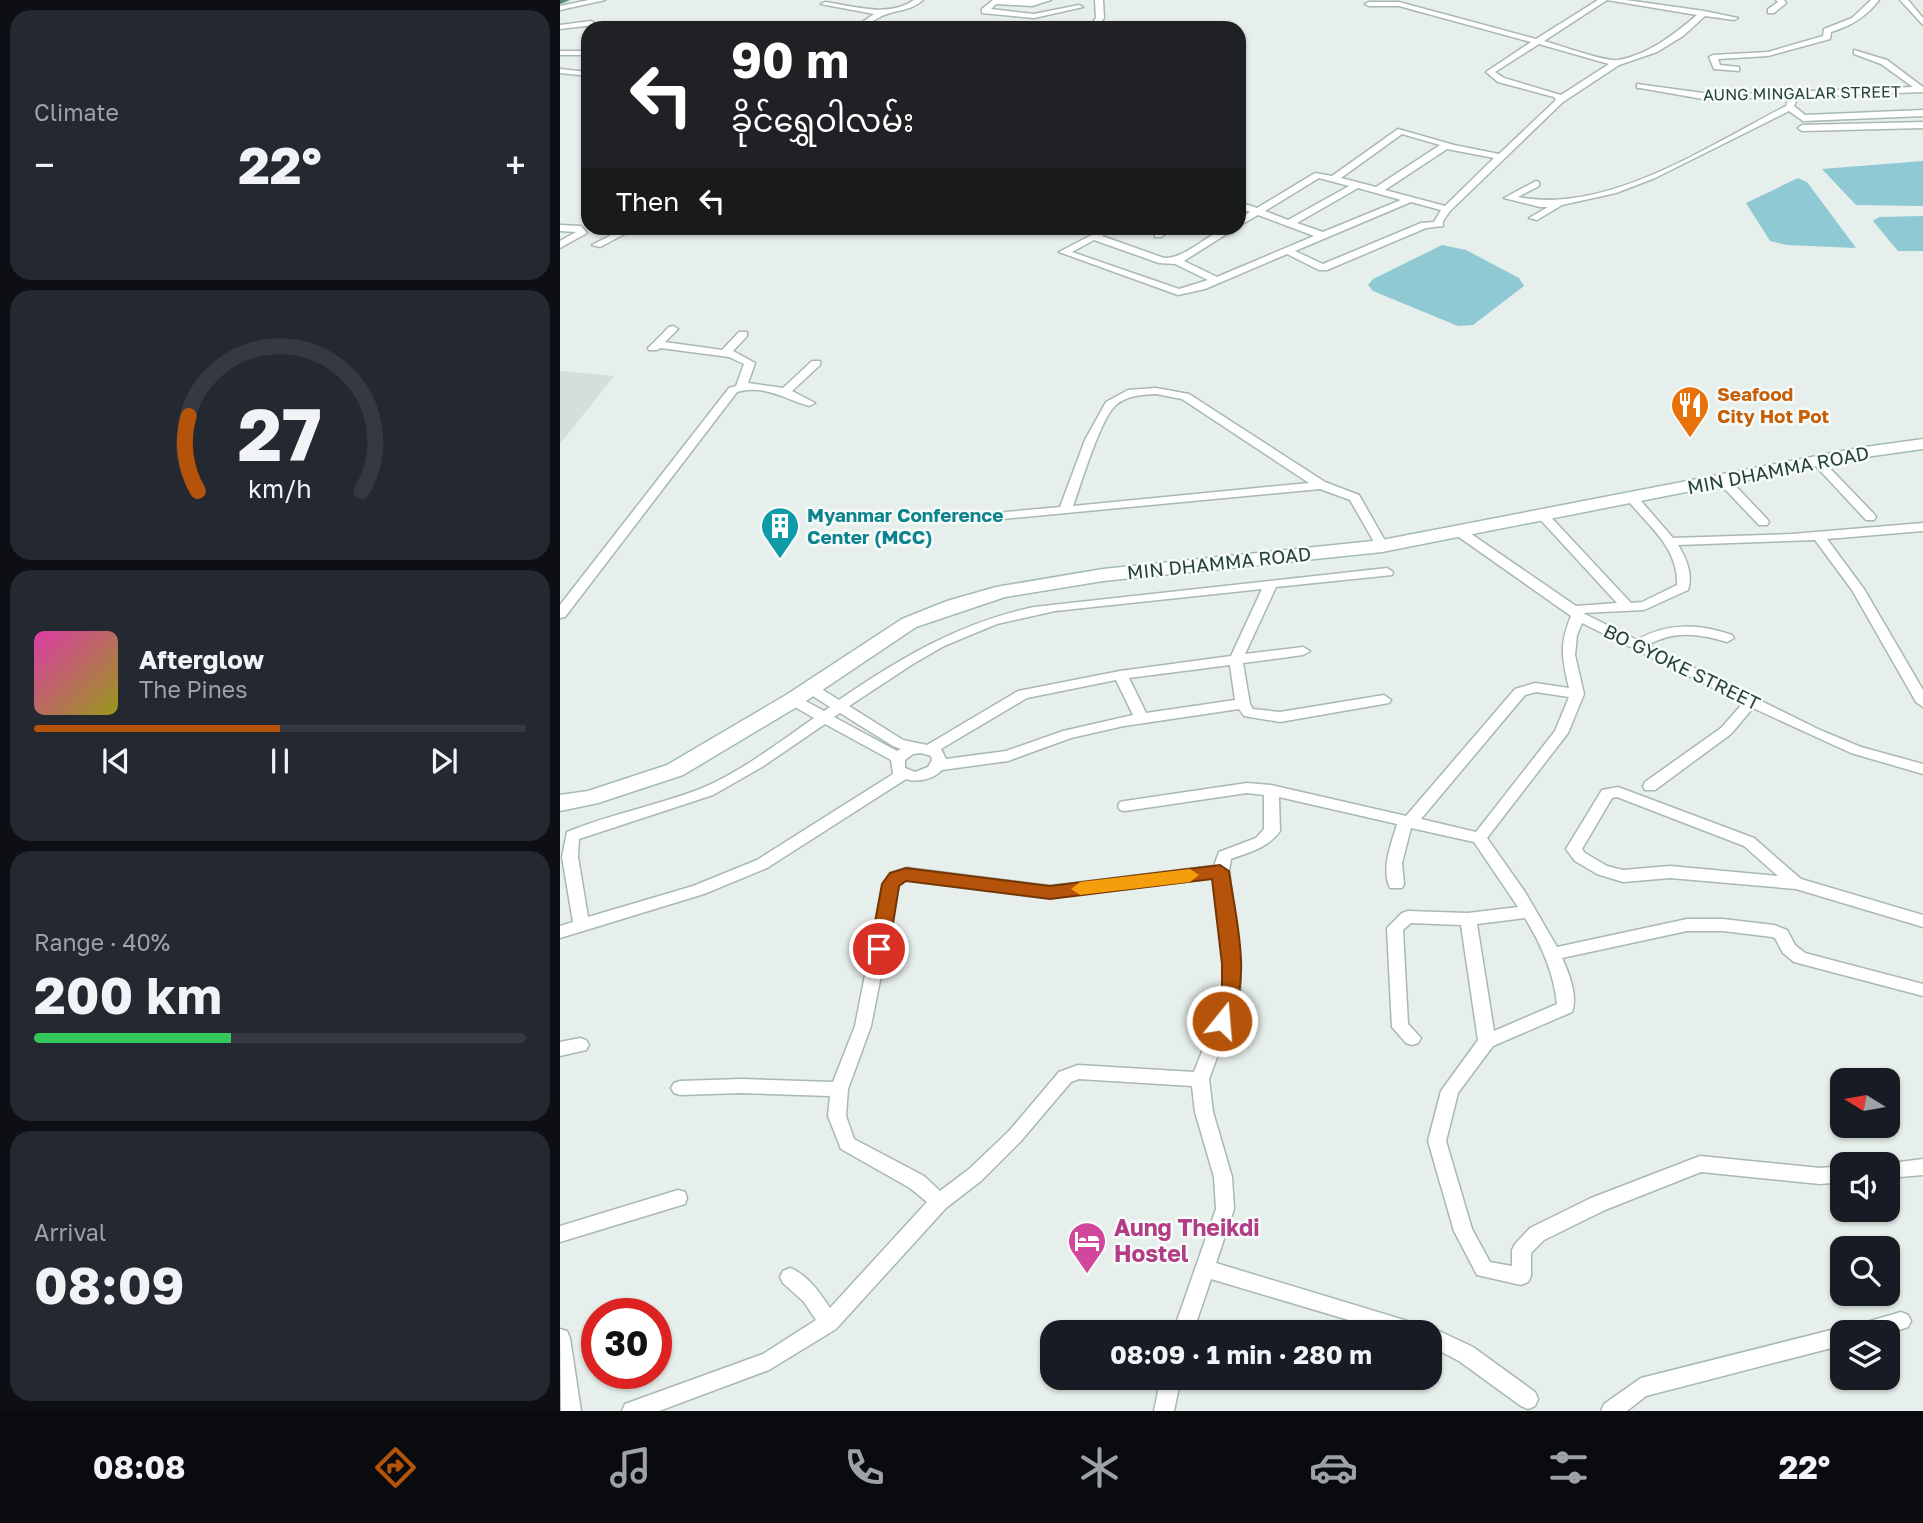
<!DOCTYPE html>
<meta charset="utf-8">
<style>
:root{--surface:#171b24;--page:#242831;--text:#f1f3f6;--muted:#9ea1a6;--line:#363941;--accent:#b45309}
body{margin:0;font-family:"Golos Text","Noto Sans Myanmar",sans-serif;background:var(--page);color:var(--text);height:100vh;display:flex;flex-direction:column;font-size:26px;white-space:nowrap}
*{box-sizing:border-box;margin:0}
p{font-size:23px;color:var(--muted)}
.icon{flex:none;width:38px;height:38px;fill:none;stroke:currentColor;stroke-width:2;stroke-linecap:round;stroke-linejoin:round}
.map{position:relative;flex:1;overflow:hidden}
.details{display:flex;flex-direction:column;gap:10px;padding:10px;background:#0d0f14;width:560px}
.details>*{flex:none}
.top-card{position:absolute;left:21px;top:21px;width:665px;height:214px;border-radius:21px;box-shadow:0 2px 5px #0004;background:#202124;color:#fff;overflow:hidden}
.needle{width:46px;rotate:281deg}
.buttons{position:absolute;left:1270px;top:1068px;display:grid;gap:14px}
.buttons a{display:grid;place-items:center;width:70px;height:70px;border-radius:14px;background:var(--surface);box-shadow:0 2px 5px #0004;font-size:35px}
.speed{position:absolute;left:21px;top:1298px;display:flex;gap:14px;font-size:35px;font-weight:700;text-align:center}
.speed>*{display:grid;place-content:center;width:91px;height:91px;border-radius:50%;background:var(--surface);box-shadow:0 2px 5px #0004;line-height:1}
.speed .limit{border:10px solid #d22;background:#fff;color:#111}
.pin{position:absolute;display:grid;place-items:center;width:60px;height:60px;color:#fff;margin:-30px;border:4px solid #fff;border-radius:50%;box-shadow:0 2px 7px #0007}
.me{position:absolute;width:77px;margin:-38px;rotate:17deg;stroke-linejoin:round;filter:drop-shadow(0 0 5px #0008)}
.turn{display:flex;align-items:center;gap:24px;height:147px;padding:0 35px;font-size:32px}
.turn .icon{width:91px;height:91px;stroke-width:2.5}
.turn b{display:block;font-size:49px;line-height:60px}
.then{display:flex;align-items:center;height:66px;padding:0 35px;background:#0003;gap:14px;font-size:26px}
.big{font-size:52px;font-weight:700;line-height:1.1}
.details .tile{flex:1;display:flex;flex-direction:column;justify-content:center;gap:10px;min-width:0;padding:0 24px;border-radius:21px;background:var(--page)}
.details .dial{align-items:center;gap:0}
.dial svg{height:182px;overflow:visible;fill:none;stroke:var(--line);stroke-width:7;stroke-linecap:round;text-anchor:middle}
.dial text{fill:var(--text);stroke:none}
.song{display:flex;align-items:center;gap:21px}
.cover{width:84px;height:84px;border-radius:10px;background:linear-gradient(135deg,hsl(320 70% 55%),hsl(60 70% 35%))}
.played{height:7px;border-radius:4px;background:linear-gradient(90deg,var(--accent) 50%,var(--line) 50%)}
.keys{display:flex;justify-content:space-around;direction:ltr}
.heat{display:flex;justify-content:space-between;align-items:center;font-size:38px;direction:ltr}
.charge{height:10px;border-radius:5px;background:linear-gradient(90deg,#34c759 40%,var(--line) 0)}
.trip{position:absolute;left:480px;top:1320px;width:402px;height:70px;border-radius:21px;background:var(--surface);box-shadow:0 2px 5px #0004;font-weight:700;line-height:70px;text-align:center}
.menu{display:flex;height:112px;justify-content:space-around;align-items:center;background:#090b0e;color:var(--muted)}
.menu .icon{width:49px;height:49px}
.menu .on{color:var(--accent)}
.menu b{font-size:32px;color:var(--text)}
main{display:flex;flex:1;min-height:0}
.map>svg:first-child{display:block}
.built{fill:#d4dfda}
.water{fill:#8ec9d4}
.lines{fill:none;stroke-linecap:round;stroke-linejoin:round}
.minor-casing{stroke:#a8b8b2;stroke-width:3}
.secondary-casing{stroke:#a4bbb3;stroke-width:3}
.trunk-casing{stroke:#c2cac8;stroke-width:3}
.minor{fill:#fff;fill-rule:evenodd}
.secondary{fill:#fff;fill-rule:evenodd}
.trunk{fill:#4c8a7c;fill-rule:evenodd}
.route{fill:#b45309;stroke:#753606;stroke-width:2}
.slow{fill:#f59e0b}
.labels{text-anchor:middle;stroke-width:5;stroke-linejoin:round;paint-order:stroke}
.far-street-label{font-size:16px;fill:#24423a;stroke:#f7fbf9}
.food-label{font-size:19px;font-weight:bold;fill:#c56008;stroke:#f7fbf9;text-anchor:start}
.street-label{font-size:19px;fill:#24423a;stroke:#f7fbf9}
.culture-label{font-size:19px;font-weight:bold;fill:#0d838f;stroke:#f7fbf9;text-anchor:start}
.near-hotel-label{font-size:23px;font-weight:bold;fill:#b23c85;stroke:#f7fbf9;text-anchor:start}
</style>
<main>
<section class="details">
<div class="tile"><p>Climate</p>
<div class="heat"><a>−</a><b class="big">22°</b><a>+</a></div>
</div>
<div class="tile dial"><svg viewBox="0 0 100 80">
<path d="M14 69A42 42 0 1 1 86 69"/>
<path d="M14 69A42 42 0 0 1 10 36" stroke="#b45309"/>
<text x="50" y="56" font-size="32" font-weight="700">27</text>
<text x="50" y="72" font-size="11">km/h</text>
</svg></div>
<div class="tile">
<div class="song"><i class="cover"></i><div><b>Afterglow</b><p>The Pines</p></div></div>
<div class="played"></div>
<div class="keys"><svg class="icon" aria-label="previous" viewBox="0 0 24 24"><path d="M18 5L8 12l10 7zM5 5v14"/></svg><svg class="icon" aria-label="pause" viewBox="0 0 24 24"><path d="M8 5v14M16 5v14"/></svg><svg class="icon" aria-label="next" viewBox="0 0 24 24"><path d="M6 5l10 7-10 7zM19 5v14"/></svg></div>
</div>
<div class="tile"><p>Range · 40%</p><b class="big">200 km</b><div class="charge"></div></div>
<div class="tile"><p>Arrival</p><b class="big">08:09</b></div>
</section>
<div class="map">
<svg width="1363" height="1411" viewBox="0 0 1363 1411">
<rect width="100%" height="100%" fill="#e6efeb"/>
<path class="built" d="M0 371 54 376 0 444Z"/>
<g class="water">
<path d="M1363 161V206H1360L1296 205 1262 169Z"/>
<path d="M1238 178 1247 182 1296 248 1227 245 1210 241 1186 203Z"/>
<path d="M1363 216V251H1338L1313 221 1319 217Z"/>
<path d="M882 245 906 250 959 278 964 286 913 325 898 326 813 291 808 285 813 279Z"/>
</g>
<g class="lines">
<defs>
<g id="minor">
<path d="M29 0H45L0 10V6Z"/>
<path d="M354 0H363C350 12 335 9 320 17 310 22 306 28 294 28L314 14 261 4 265 2C294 6 328 18 354 0Z"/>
<path d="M433 0H491L472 6 436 4 431 9 474 14 519 5 523 7 474 18 422 13V9Z"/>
<path d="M535 0H543L544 18 536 28H528L536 18Z"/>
<path d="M1038 0H1047L984 41C999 45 1045 62 1058 60 1088 55 1115 34 1137 15L1047 0H1066L1144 11 1178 18 1174 20 1145 16 1123 36 1097 52 1059 65 1003 102 890 211 883 221V226L866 228 767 270H759L727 254 645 289 618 295 499 252 545 228H555L542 236 604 258C631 258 649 228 676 228L624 261 657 277 754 236 698 215 679 226V219L690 212 679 208V202L697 208 755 173 772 176 838 129 894 145 939 154 996 100 994 97 938 82 926 72 971 42 839 6H809L805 4 809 2H839L976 39ZM979 44 1049 64 1001 95 944 78 935 72ZM842 134 880 145 816 187 781 178ZM887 149 934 158 885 206 825 190ZM759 178 789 186 728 220 705 211ZM798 188 841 200 763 232 737 223ZM851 202 881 210 874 222 861 223 763 264 735 251ZM534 240 599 263 615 264 648 280 619 289 512 252Z"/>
<path d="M1216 0H1224L1226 3 1214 13H1208V9L1218 2Z"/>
<path d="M1311 0H1319C1306 17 1291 26 1271 32L1270 39 1208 56 1158 59 1160 65 1179 67V71L1154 69 1149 57 1153 55 1208 52 1263 36 1264 29 1292 18Z"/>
<path d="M1340 0H1348L1363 18V25Z"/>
<path d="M31 21 35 23 34 25 0 29V25Z"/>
<path d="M1294 50 1327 60 1363 87V92L1238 97 1234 106 1245 115 1363 110V116L1243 121 1229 111 1095 178 1056 193 1002 205 977 220 969 218 988 207H980L944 198 976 181 979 182V186L958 197C1047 215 1150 145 1226 106L1229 97 1143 99 1080 88H1077V84L1143 93 1179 94 1353 87 1321 64 1294 54Z"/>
<path d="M0 51H24L28 53 24 55H0Z"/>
<path d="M0 69 28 72V76L0 73Z"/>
<path d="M1363 122V128L1242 131 1238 128 1242 125Z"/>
<path d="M0 225 21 226 27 233 0 248V241L16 232 0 231Z"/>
<path d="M65 228H76L40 247 32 245Z"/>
<path d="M603 228H614L601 237H595V233Z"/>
<path d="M113 326 118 329 105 342 162 350 179 332H187V336L173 351 195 363 188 383 223 388 252 361H260V365L232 391 255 403 249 406C225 399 204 384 177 392L5 617 0 618V605L169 388 176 386 184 364 169 357 100 348 97 350H89L88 348 109 327Z"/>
<path d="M596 388 629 394 765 482 799 495 828 546 826 549H818L790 500 760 489 442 519 440 516 442 513 446 512 500 507 525 440 546 402 568 390ZM596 394 622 399 749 483 513 506C521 484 540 420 555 406 566 395 582 395 596 394Z"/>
<path d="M1257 457 1261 459 1314 514 1316 517 1314 520H1306L1253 463V459Z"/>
<path d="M1164 477 1168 478 1207 519 1209 522 1207 525H1199L1160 484V478Z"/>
<path d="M1071 493 1075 494 1113 538 1232 534 1363 523V531L1267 539 1304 589 1363 690V707L1356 702 1292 590 1255 540 1118 545C1127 559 1133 575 1128 590L1084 610 1023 613 1077 640C1108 622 1139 624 1172 635L1174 638 1167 642C1139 634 1115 630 1088 645L1260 730 1301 747 1363 764V774L1291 753 1193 708 1171 734 1095 790H1085L1083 786 1085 782 1161 728 1183 703 1022 623 1017 635 1015 655 1024 694 1008 733 927 838 965 892 997 947 1127 919H1163L1214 925 1227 930 1235 945 1245 953 1363 984V996L1234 962 1223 953 1215 938 1212 937 1163 931H1127L1002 958C1009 973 1018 996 1012 1012L933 1046 898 1093 886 1141 912 1229 930 1262 952 1266V1250L955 1244 970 1228 1031 1198 1140 1156 1260 1168 1283 1166V1182L1260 1184 1141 1172 1045 1210 984 1240 971 1253V1276L968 1282 961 1285 917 1275 894 1231 868 1141 881 1091 918 1040 901 925 851 923 843 930 848 1024 861 1038 858 1043 852 1045 846 1043 832 1027 827 928 842 913 848 911 908 913 958 907 914 842 851 828 842 863 844 884 842 888H830C821 868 831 845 837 824L719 797 720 831C708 848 690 852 671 859L669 871 680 964V995L649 1079 653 1112 672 1177 674 1209 656 1263 877 1330 913 1347 975 1392 978 1399 975 1406 968 1409 961 1406 899 1361 870 1346V1332H829L651 1279 633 1332H613L656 1209 654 1177 635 1112 632 1086 519 1079 511 1082 461 1141 421 1181 386 1208 276 1329 209 1370 99 1411H62L65 1404 203 1354 256 1320 244 1302 223 1283 220 1277 223 1271 230 1268C248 1275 260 1293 270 1308L367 1202 350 1188 281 1149 268 1116 270 1096 181 1093 120 1095 114 1093 111 1088 114 1083 120 1081 181 1079 273 1082 295 1026 323 884 330 873 347 868 490 886 654 866 659 852 696 838 704 829V795L687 793 565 811 560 810 558 806 560 802 565 801 687 783 711 785 846 816 955 689 975 683 1009 688C1002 658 999 645 1011 616L896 535 894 532 896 529H904L1016 606 1057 603 977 516 983 512 987 513 1071 603 1082 602 1117 585C1119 547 1086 524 1065 497ZM976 692 1009 697 995 731 916 832 861 819 965 695ZM654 878 664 964V995L634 1072 518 1065 499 1072 449 1131 409 1169 380 1191 364 1176 294 1139 286 1116 288 1089 311 1026 339 885 341 881 347 880 490 898ZM965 918C981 944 994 973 997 1004L934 1031 917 924Z"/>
<path d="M827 568 833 572 832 575 716 587 685 654 743 647 750 651 743 655 683 663 690 704 693 709 720 712 824 695 831 700 829 703 720 722 684 716 679 709 564 726 511 738 448 761 382 770C374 779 357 783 346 779L207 868 144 894 0 938V926L13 922 2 857 7 832C50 814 96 806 140 789 181 772 218 743 254 718L228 703 226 700 228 697H238L264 711 270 707 245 691 243 688 245 685H255L279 700C340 658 401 622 474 607ZM702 589 671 656 560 671 458 691 367 745 343 740 289 706 353 664 384 646 437 624 495 611ZM670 665 675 700 586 713 569 678ZM556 680 573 715 503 731 446 751 386 759 381 749 467 698ZM280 713 333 746 341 749 337 751 274 717ZM265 724 331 760 333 774 197 860 133 886 28 917 18 857 19 839 153 795 202 767ZM361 753 371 756 372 760 368 767 355 772 345 768V760L353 754Z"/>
<path d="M1058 787 1194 838 1241 879 1363 915V927L1236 889 1110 878 1063 882 1037 874 1015 861 1006 849 1042 790ZM1057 797 1184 846 1218 876 1110 866 1063 870 1047 866 1025 853 1022 849 1052 798Z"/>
<path d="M20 1038 26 1040 29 1045 26 1050 0 1056V1042Z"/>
<path d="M1363 1159V1175L1328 1178V1164H1324Z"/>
<path d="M118 1190 125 1192 127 1198 125 1204 0 1242V1226Z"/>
<path d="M1341 1312 1348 1315 1351 1321 1348 1327 1328 1334V1332H1283V1345L1086 1396 1067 1411H1041L1044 1404 1081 1378 1283 1327 1291 1331 1293 1326Z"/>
<path d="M0 1329 7 1331 10 1338 21 1411H1Z"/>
<path d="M601 1377H621L614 1411H594Z"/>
</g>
<path id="secondary" d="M1363 439V449L1298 458 822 552 543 581 445 597 356 627 240 705 123 775 38 803 0 811V795L28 791 107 765 226 695 342 619 387 601 436 587 543 569 822 540 1298 448Z"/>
<path id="trunk" d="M0 0H9L0 4Z"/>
</defs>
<use href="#minor" class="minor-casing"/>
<use href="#secondary" class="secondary-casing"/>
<use href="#trunk" class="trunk-casing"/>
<use href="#minor" class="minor"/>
<use href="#secondary" class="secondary"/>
<use href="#trunk" class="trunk"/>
</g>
<path class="route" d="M660 865 669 871C676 921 693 980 668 1027H655L652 1021 662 995V964L652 879 490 899 346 881 339 886 329 949 319 956 310 949 322 884 330 873 346 868 490 886Z"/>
<path class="slow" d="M630 869 639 875 630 882 520 895 511 889 520 882Z"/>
<defs>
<symbol id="restaurant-pin" viewBox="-11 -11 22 30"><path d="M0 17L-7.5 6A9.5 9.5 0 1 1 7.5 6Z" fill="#e8710a" stroke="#f7fbf9"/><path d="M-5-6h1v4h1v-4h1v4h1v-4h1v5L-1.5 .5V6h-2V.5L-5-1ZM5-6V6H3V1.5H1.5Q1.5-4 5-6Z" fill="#fff"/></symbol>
<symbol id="building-pin" viewBox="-11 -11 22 30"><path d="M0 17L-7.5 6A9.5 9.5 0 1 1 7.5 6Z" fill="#0f9aa8" stroke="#f7fbf9"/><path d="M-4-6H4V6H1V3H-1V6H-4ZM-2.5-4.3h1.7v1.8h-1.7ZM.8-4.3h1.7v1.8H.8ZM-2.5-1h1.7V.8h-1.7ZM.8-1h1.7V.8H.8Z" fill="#fff"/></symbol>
<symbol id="hotel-pin" viewBox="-11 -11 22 30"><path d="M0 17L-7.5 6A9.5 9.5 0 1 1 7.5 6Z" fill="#d1479c" stroke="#f7fbf9"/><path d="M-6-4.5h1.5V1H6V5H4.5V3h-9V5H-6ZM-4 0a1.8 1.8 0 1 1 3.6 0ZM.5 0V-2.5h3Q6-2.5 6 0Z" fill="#fff"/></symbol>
</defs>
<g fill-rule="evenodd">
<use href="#restaurant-pin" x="1108" y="383" width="44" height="60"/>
<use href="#building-pin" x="198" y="504" width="44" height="60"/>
<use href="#hotel-pin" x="505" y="1219" width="44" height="60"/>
</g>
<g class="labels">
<g class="far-street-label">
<text transform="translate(1242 93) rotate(-1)" y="6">AUNG MINGALAR STREET</text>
</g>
<g class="food-label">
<text x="1157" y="401">Seafood<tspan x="1157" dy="22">City Hot Pot</tspan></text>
</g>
<g class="street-label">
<text transform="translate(1218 470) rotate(-11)" y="7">MIN DHAMMA ROAD</text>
<text transform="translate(659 563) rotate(-6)" y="7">MIN DHAMMA ROAD</text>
<text transform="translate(1122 667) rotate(26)" y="7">BO GYOKE STREET</text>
</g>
<g class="culture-label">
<text x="247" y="522">Myanmar Conference<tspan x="247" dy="22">Center (MCC)</tspan></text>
</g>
<g class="near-hotel-label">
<text x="554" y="1236">Aung Theikdi<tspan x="554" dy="26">Hostel</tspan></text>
</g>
</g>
</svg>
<div class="buttons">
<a><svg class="needle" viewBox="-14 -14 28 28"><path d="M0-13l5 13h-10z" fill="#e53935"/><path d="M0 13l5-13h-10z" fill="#9ea1a6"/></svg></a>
<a><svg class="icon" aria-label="sound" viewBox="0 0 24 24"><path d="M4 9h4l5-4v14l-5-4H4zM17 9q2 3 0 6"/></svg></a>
<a><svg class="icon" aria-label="search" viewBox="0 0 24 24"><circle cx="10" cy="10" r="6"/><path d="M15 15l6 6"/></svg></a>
<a><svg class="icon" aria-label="layers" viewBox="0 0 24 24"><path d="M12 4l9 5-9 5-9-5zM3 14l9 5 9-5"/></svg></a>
</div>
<div class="speed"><div class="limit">30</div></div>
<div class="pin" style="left:319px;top:949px;background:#d93025"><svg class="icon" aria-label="arrive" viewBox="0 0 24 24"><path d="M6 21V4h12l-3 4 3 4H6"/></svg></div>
<svg class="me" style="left:662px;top:1021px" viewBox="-20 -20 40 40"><circle r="17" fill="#b45309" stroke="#fff" stroke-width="3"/><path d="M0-11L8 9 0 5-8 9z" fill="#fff"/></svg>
<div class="trip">08:09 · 1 min · 280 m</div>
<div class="top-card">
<div class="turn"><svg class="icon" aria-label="left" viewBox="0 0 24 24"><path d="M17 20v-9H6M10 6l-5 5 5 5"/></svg><div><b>90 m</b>ခိုင်ရွှေဝါလမ်း</div></div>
<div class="then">Then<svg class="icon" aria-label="left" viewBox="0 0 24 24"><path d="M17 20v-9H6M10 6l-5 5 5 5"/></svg></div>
</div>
</div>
</main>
<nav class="menu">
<b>08:08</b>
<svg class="icon on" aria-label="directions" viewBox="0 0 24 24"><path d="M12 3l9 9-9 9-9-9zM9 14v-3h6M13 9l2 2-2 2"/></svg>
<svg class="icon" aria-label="music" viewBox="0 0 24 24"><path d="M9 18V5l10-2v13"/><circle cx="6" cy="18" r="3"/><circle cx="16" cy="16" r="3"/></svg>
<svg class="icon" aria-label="phone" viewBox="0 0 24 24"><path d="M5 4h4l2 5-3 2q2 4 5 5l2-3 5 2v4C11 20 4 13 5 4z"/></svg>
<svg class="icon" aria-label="climate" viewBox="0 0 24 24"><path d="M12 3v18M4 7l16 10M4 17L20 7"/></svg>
<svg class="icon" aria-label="car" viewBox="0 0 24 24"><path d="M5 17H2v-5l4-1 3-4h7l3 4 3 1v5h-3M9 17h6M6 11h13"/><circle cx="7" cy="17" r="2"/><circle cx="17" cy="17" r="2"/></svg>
<svg class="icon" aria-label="filters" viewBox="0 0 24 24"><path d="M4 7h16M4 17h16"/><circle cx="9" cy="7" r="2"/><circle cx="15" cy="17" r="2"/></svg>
<b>22°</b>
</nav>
